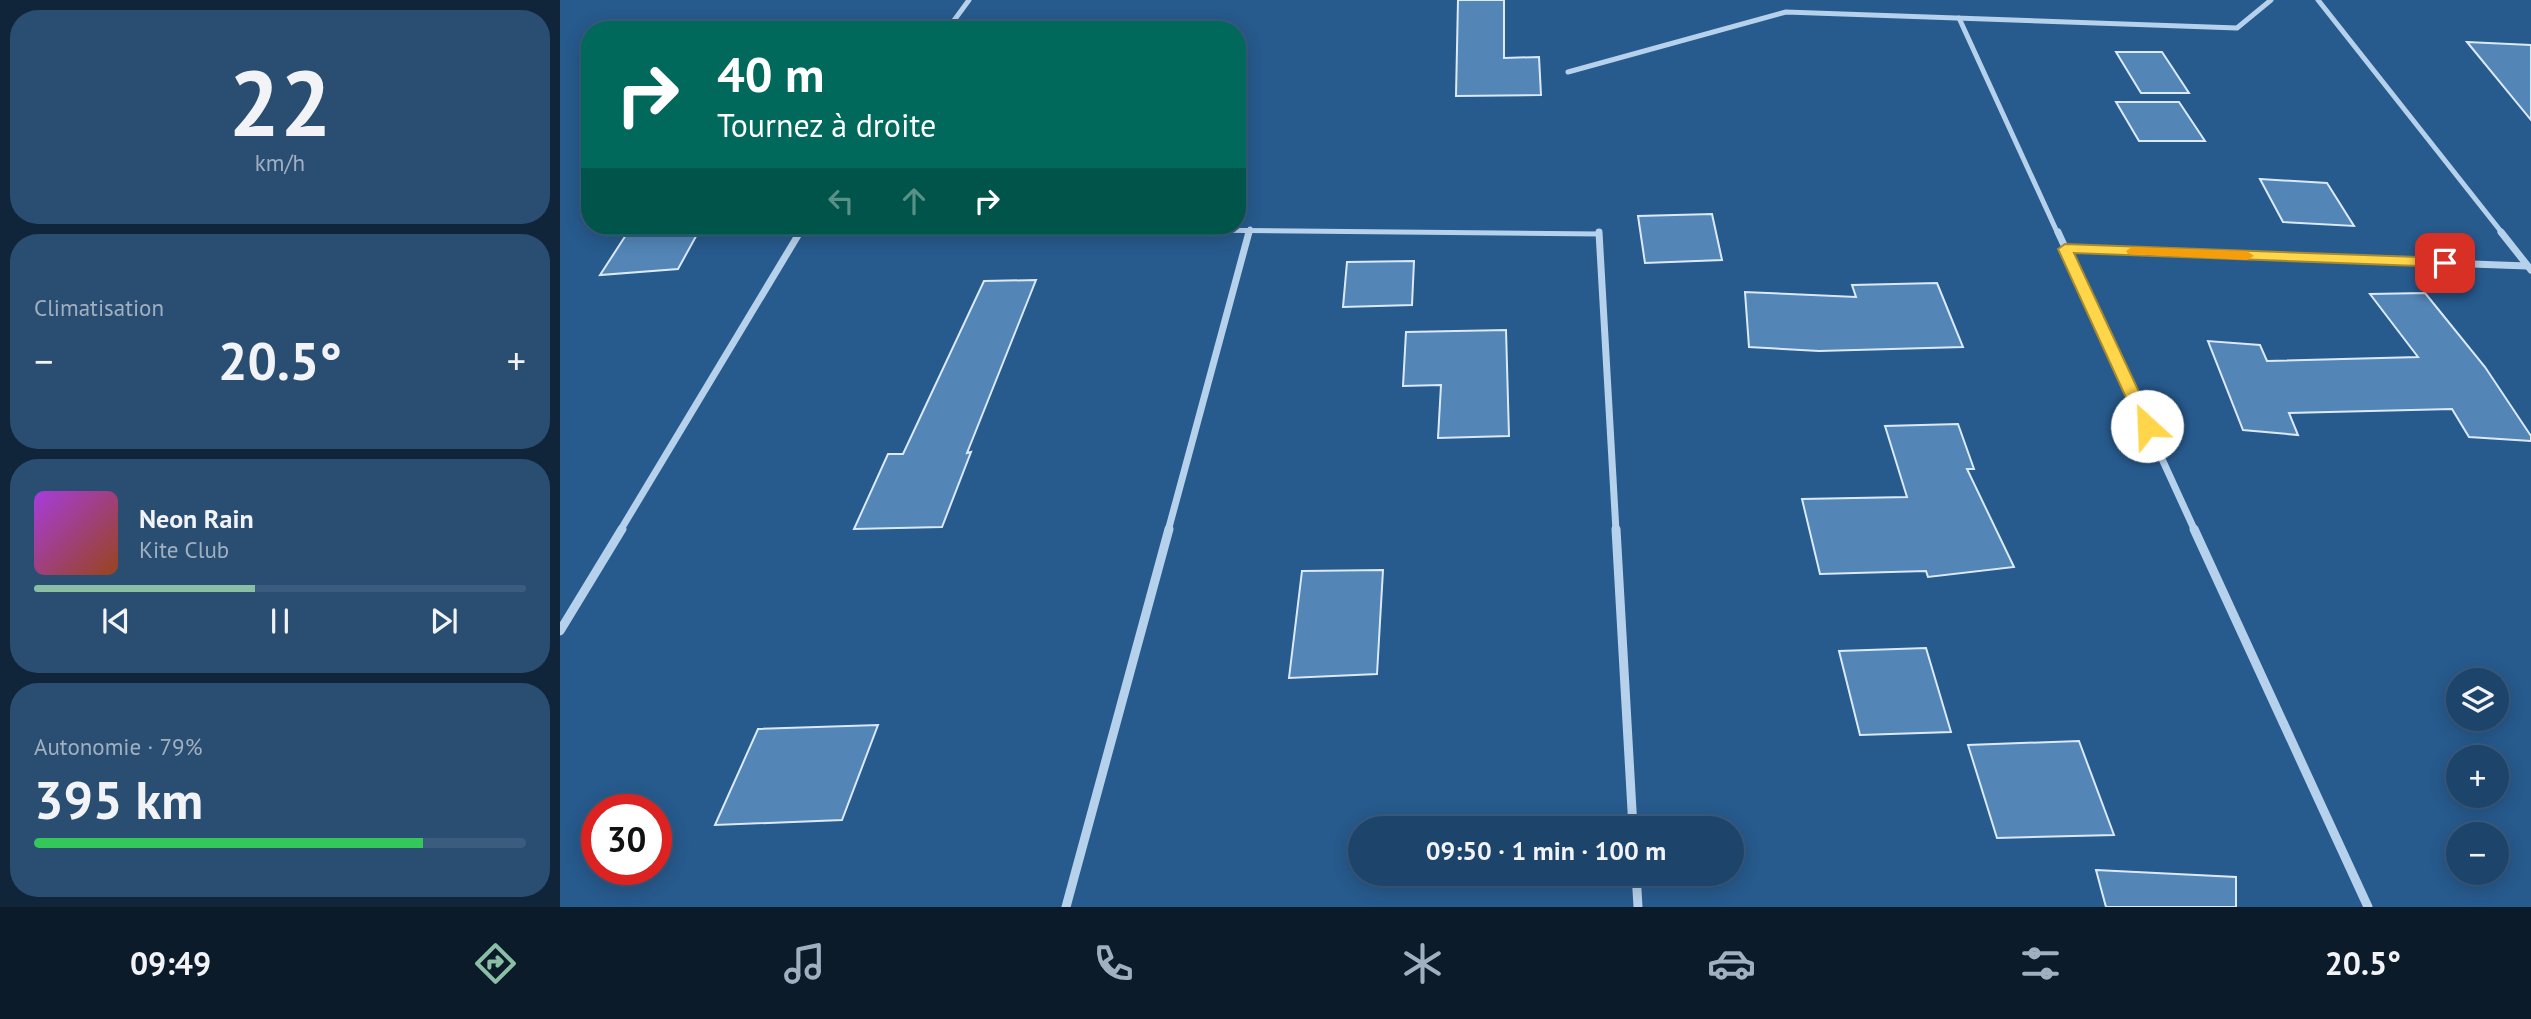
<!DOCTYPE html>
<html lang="fr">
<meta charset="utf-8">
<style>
:root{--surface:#1d446a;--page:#2a4e72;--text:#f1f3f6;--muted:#a0b0c1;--line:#3b5c7e;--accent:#8abfa5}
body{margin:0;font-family:"PT Sans",sans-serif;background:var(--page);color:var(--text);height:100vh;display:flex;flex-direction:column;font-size:26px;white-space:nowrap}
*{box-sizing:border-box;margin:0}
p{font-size:23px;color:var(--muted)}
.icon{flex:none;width:38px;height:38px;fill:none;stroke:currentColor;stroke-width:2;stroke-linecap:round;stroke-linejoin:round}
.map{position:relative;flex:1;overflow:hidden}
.side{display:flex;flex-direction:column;gap:10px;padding:10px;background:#10253a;width:560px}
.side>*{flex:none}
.banner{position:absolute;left:21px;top:21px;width:665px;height:214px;border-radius:28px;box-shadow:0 4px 18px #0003,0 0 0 2px var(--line);background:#00695c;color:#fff;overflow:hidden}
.buttons{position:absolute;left:1886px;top:668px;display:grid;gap:14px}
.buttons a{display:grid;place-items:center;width:63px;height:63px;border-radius:50%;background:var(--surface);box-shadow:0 4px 18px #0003,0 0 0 2px var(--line);font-size:35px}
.speed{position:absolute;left:21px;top:794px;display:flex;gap:14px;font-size:35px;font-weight:700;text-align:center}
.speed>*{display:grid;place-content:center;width:91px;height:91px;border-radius:50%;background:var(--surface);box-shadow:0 4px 18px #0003,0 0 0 2px var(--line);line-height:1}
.speed .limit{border:10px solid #d22;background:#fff;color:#111}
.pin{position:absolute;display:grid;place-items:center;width:60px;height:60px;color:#fff;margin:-30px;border-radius:14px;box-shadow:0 4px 10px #0006}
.me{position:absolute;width:77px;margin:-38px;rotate:335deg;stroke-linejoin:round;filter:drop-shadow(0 0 5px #0008)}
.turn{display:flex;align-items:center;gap:24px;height:147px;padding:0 21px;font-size:32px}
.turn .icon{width:91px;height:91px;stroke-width:2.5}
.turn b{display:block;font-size:49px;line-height:60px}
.lanes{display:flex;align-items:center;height:66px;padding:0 21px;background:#0003;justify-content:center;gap:35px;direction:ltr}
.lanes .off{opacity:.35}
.big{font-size:52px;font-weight:800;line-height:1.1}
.side .card{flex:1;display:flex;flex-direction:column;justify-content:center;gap:10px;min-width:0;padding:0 24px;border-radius:28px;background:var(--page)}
.side .dial{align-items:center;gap:0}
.dial b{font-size:91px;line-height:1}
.song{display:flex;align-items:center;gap:21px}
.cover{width:84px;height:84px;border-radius:10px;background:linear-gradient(135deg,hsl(280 70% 55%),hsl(20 70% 35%))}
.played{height:7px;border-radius:4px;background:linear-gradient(90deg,var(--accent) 45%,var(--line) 45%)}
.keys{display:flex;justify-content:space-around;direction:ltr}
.heat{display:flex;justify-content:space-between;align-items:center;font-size:38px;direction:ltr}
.charge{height:10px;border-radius:5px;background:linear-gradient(90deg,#34c759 79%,var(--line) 0)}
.trip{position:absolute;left:788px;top:816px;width:396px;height:70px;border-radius:35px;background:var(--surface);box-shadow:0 4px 18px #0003,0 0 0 2px var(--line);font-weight:800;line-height:70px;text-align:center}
.tabs{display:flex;height:112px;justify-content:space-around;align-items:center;background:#0c1b2a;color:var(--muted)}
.tabs .icon{width:49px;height:49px}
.tabs .on{color:var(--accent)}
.tabs b{font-size:32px;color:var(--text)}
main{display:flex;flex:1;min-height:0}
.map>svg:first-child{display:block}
.building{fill:#5385b6;stroke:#dbeaf8;stroke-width:2}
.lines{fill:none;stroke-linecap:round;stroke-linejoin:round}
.minor-far2{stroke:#b6d1eb;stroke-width:5}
.minor-far1{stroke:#b6d1eb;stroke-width:7}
.minor{stroke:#b6d1eb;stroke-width:9}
.route{fill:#ffd54a;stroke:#a68a30;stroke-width:2}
.slow{fill:#f59e0b}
</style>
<main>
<section class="side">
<div class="card dial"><b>22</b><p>km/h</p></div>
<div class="card"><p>Climatisation</p>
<div class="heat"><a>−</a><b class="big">20.5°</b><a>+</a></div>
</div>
<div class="card">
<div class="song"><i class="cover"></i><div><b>Neon Rain</b><p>Kite Club</p></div></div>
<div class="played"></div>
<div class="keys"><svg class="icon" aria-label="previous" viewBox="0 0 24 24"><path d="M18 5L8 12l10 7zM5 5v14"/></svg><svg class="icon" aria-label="pause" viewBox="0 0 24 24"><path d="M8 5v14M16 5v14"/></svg><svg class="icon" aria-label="next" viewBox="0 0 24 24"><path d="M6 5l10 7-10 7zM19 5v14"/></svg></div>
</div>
<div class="card"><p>Autonomie · 79%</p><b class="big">395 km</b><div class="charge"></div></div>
</section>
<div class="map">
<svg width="1971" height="907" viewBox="0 0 1971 907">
<rect width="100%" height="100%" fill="#275a8d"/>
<g class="building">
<path d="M898 0H944V58L979 57 981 95 896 96Z"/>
<path d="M1907 42 1971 45V120Z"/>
<path d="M1556 52H1602L1629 93H1581Z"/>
<path d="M1556 102H1619L1645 141H1579Z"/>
<path d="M1700 179 1767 183 1794 226 1723 222Z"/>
<path d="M1152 214 1162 260 1085 263 1078 216Z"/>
<path d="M140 229 118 269 40 275 66 235Z"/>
<path d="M854 261 852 305 783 307 787 262Z"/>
<path d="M476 280 407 453 411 452 382 527 294 529 328 454H343L424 281Z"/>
<path d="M1377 283 1403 347 1259 351 1189 347 1185 292 1296 297 1292 285Z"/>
<path d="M1865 293 1925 367 1971 436V441L1909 437 1892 409 1729 413 1738 435 1683 430 1648 341 1700 345 1707 361 1858 357 1810 294Z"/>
<path d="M946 330 949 436 878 438 881 385 843 386 846 332Z"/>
<path d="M1398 424 1414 469H1407L1454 567 1368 577 1366 571 1260 574 1242 499 1347 497 1325 426Z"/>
<path d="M823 570 817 674 729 678 742 571Z"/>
<path d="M1366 648 1391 732 1300 735 1279 651Z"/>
<path d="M318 725 282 820 155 825 198 729Z"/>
<path d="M1519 741 1554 835 1437 838 1408 745Z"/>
<path d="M1536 870 1676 877V907H1546Z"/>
</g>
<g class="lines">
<g class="minor-far2">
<path d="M1758 0 1943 234"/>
<path d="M1399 18 1498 234"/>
<path d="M387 30 409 0"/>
<path d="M1008 72 1226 12 1677 28 1711 0"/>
<path d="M239 234 244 226 1039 234"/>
<path d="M689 234 690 229"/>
</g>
<g class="minor-far1">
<path d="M1039 232 1056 531"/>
<path d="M1498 232 1635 531"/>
<path d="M1941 232 1971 270"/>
<path d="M1505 249 1967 266"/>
<path d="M60 531 240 232"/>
<path d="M608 531 689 232"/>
</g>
<g class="minor">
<path d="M1056 529 1073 828"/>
<path d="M1634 529 1808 907"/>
<path d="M0 631 62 529"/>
<path d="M1076 873 1078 907"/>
<path d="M506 907 609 529"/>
</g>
</g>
<path class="route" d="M1505 244 1885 258 1892 263 1885 267 1514 253 1595 426 1587 432 1579 426 1498 249Z"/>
<path class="slow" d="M1572 247 1687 251 1694 256 1687 260 1568 254 1566 251Z"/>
</svg>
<div class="buttons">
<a><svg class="icon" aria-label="layers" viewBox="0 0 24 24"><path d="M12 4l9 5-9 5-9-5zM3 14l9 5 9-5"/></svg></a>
<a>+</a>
<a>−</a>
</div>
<div class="speed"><div class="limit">30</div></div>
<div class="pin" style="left:1885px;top:263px;background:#d93025"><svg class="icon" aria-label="arrive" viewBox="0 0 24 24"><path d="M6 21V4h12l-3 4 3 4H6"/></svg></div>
<svg class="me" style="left:1587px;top:426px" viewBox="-20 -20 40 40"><circle r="19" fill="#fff"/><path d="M0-13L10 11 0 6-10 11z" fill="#ffd54a"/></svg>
<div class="trip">09:50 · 1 min · 100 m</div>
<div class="banner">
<div class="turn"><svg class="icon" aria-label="right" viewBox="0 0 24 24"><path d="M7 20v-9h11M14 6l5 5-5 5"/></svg><div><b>40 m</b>Tournez à droite</div></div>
<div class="lanes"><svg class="icon off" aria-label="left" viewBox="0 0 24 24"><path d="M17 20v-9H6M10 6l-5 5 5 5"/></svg><svg class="icon off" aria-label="ahead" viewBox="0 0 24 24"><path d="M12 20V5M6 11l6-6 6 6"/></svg><svg class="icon" aria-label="right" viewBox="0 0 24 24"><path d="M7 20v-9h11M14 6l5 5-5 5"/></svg></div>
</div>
</div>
</main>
<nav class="tabs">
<b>09:49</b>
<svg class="icon on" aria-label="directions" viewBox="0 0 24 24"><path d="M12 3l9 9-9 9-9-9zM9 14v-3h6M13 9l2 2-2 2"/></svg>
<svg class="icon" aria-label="music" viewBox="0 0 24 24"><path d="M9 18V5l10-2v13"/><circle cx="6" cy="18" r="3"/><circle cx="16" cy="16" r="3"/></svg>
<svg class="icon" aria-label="phone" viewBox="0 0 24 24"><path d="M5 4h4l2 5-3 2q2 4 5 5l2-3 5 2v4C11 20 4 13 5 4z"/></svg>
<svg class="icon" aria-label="climate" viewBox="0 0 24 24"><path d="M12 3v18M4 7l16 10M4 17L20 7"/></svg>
<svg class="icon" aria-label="car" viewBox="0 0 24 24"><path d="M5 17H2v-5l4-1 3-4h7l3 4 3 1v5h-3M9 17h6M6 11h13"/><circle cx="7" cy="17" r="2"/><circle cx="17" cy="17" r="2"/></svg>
<svg class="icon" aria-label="filters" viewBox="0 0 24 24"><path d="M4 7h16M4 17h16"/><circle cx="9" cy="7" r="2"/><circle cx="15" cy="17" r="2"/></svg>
<b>20.5°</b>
</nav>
